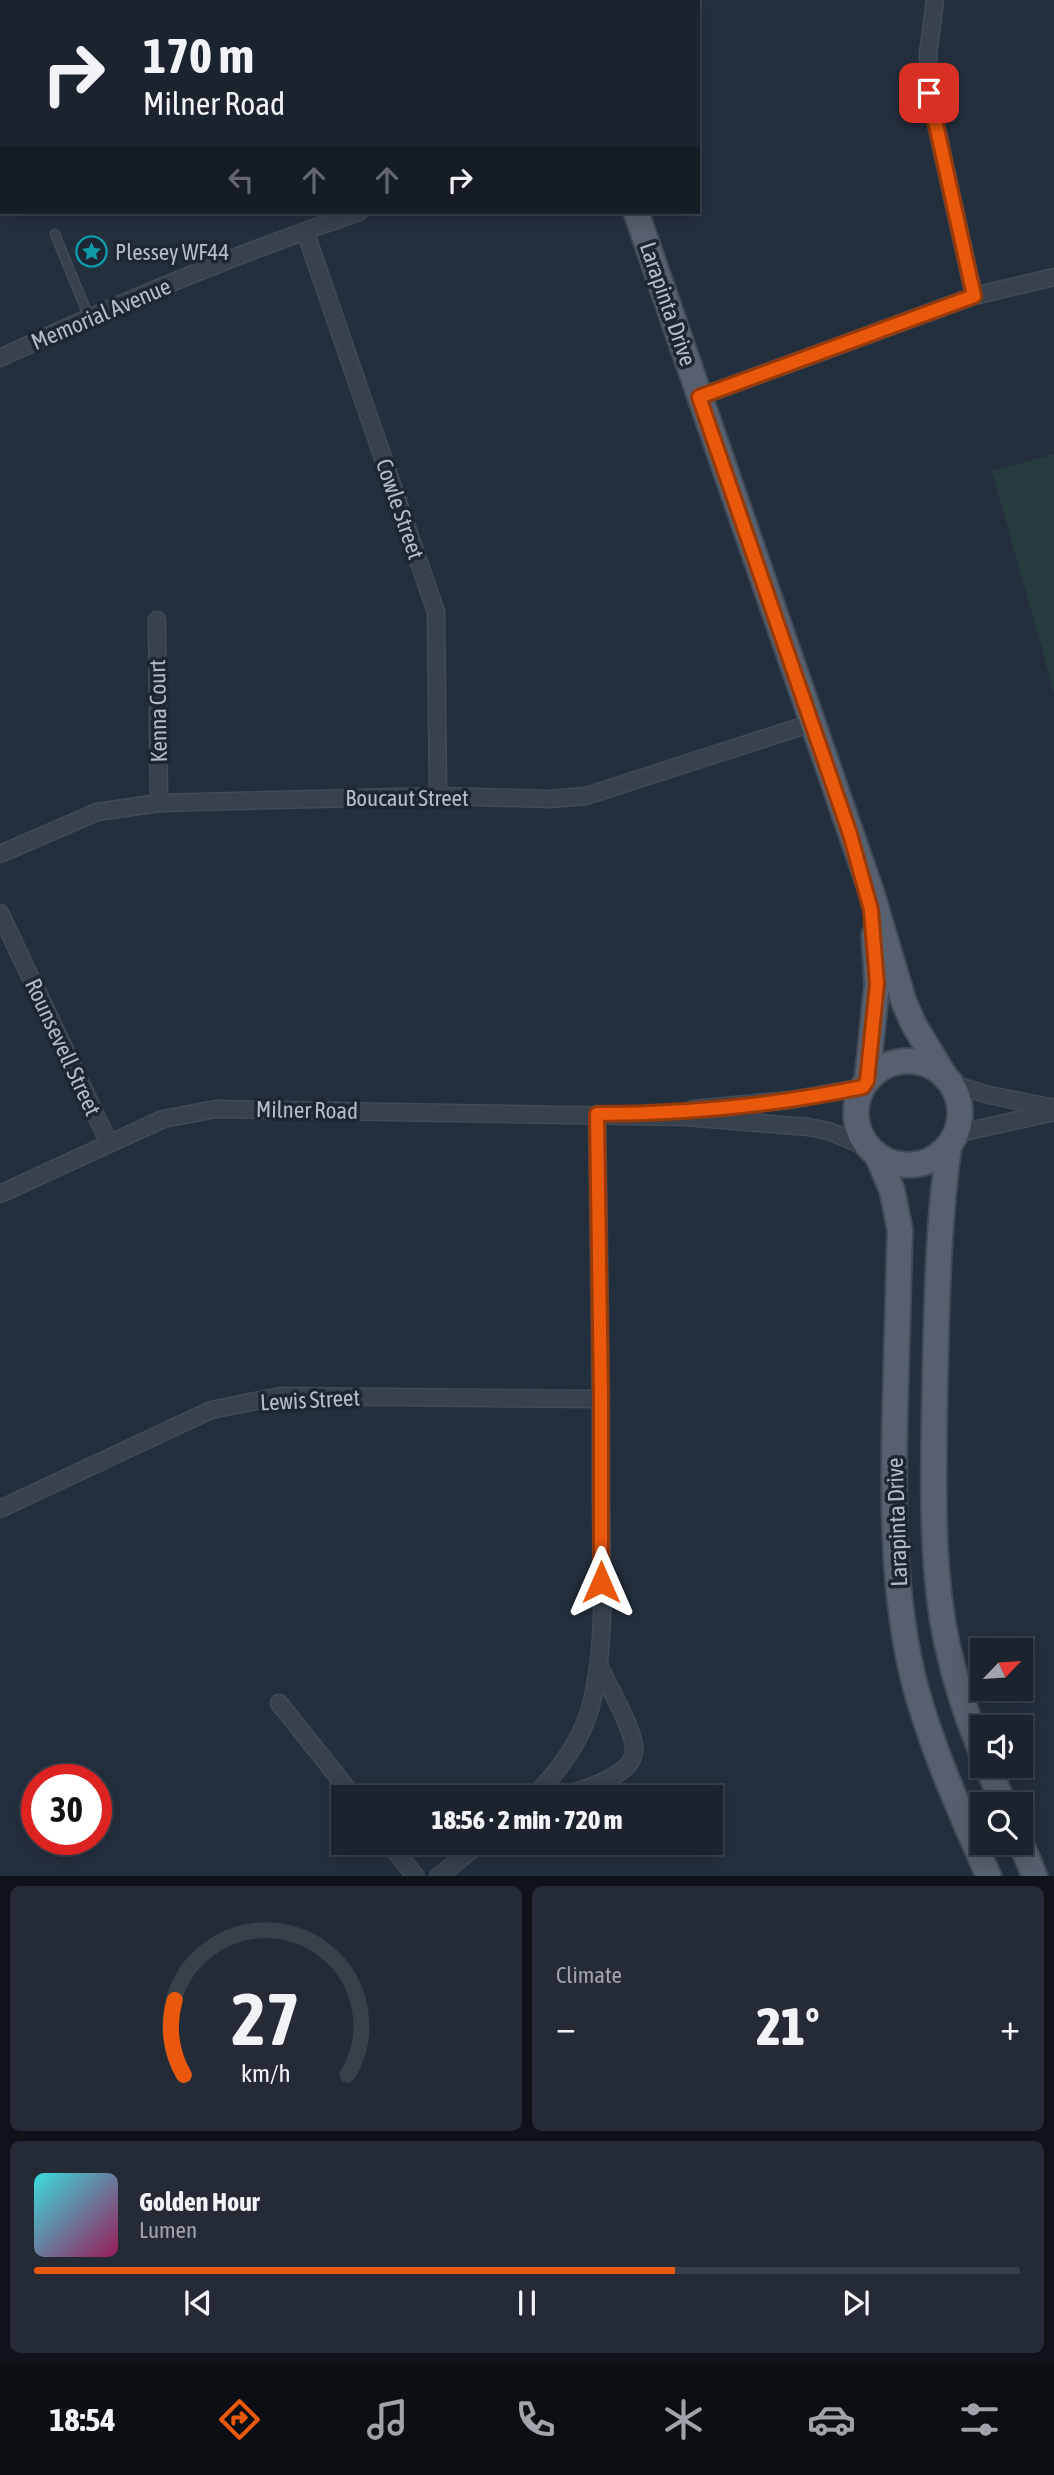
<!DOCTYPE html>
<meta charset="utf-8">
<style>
:root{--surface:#1b232e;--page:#242b36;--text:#f1f3f6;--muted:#a0a4aa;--line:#39404a;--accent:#ea580c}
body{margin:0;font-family:"Asap Condensed",sans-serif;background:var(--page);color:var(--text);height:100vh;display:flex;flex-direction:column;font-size:26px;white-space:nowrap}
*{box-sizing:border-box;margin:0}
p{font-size:23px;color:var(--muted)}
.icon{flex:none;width:38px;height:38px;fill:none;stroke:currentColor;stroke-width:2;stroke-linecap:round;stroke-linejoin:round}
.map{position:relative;height:1876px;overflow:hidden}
.drawer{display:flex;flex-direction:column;gap:10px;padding:10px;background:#0f1319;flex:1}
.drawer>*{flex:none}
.top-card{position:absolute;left:0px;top:0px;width:700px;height:214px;box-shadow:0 4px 18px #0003,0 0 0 2px var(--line);background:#1b232e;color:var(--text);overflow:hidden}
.needle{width:46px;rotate:65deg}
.tools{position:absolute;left:970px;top:1638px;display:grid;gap:14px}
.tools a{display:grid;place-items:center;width:63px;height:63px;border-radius:0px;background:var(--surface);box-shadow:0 4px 18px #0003,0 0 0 2px var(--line);font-size:35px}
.speed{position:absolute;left:21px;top:1764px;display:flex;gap:14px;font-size:35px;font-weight:700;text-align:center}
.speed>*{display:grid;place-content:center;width:91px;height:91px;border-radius:50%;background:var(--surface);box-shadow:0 4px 18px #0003,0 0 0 2px var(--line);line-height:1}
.speed .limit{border:10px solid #d22;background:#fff;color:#111}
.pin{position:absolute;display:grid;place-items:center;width:60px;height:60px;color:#fff;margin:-30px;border-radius:14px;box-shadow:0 4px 10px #0006}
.me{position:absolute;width:77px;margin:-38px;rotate:0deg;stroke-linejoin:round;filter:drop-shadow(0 0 5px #0008)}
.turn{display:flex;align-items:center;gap:24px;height:147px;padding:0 28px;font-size:32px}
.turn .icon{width:91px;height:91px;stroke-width:2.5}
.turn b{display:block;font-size:49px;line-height:60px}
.lanes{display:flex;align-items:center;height:66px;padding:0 28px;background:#0003;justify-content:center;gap:35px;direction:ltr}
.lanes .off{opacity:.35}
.big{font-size:52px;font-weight:800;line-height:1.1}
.drawer .tile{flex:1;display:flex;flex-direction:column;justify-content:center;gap:10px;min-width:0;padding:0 24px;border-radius:10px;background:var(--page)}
.drawer .dial{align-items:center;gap:0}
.dial svg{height:182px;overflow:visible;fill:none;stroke:var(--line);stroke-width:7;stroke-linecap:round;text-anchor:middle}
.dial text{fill:var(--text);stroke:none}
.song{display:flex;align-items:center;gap:21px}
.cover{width:84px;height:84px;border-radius:10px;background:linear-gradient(135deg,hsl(180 70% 55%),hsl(330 70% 35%))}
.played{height:7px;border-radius:4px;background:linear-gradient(90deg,var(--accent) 65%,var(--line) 65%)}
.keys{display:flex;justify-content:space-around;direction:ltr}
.heat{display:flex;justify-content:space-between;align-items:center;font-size:38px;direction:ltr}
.drawer .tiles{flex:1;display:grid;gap:10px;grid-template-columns:1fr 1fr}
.tile:last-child{grid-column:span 2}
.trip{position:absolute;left:331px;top:1785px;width:392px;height:70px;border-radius:0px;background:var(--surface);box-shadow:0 4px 18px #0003,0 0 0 2px var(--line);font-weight:800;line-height:70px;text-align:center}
.tab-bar{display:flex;height:112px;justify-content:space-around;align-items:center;background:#0b0e12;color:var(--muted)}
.tab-bar .icon{width:49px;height:49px}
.tab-bar .selected{color:var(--accent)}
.tab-bar b{font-size:32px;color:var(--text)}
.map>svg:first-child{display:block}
.green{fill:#263c3f}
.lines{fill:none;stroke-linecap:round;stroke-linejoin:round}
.lane-casing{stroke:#414a57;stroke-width:11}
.street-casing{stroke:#414a57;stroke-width:19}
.primary-casing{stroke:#414a57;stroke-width:28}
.lane{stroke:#38414e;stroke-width:8}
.street{stroke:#38414e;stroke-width:16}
.primary{stroke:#56606e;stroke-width:24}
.route-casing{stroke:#983908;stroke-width:18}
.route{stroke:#ea580c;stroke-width:12}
.labels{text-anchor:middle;stroke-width:7;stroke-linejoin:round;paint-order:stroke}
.poi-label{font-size:23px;fill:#b4bcc9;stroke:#1d2633;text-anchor:start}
.street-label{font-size:23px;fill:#b4bcc9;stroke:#1d2633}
</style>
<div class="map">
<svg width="1054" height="1877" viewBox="0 0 1054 1877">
<rect width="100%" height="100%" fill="#242f3e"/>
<path class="green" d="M1054 454V692L992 471Z"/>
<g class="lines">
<defs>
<path id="lane" d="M55 234 89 317"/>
<g id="street">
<path d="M935 0 928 54 929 93 974 296"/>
<path d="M305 231 436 612 438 796"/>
<path d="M0 358C117 303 237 254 359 212"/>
<path d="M699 397 974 296 1054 277"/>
<path d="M157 620 159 803"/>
<path d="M0 854 97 812 159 803 438 796 551 799 586 796 812 723"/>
<path d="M0 913 109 1143"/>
<path d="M949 1083 989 1095 1054 1108"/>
<path d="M693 1109 790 1100 863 1087"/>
<path d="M955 1134 1054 1112"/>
<path d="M0 1194 163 1119 216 1109 686 1117 808 1127 829 1131 871 1149"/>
<path d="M0 1509 211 1410 281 1396 601 1399"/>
<path d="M279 1703 354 1797"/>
<path d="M533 1797C558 1772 580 1743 590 1709 608 1642 601 1571 601 1502 601 1373 599 1243 597 1114"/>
<path d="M562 1797C583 1789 611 1782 627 1766 632 1761 635 1753 634 1746 631 1724 608 1686 599 1665"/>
<path d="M389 1843 416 1877"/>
<path d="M438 1877 480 1843"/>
</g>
<g id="primary">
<path d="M562 0V2"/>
<path d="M636 212 871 891 904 1002 914 1025 946 1078"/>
<circle cx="908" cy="1113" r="52"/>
<path d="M867 1081 877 984 874 935"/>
<path d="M949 1146C938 1223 937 1300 935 1378 934 1463 929 1566 948 1648 956 1684 968 1720 982 1754"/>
<path d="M877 1155 892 1190 900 1230C898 1290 897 1350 895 1410 893 1503 892 1598 916 1689 934 1754 962 1815 989 1877"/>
<path d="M987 1766 1004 1804"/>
<path d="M1020 1841 1035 1877"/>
</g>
</defs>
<use href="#lane" class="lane-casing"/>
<use href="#street" class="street-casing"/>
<use href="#primary" class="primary-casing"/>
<use href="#lane" class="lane"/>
<use href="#street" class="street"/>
<use href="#primary" class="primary"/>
</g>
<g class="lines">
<defs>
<path id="route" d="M601 1582V1399L597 1114C686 1114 776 1105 863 1087L867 1081 877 984 871 910 850 834 699 397 974 296 929 93"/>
</defs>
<use href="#route" class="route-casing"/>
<use href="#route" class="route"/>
</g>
<defs>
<symbol id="sight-ring" viewBox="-11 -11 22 22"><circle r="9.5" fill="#1d2633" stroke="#0f9aa8" stroke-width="1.5"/><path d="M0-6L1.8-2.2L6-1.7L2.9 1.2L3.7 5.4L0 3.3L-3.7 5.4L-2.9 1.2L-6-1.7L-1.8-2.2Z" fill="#0f9aa8"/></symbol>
</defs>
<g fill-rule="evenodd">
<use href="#sight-ring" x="74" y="234" width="35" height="35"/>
</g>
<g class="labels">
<g class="poi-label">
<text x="115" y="260">Plessey WF44</text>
</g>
<g class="street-label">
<text transform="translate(668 304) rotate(71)" y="8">Larapinta Drive</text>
<text transform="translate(101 314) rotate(-23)" y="8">Memorial Avenue</text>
<text transform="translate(400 509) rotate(71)" y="8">Cowle Street</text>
<text transform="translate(158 711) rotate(-91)" y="8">Kenna Court</text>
<text x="407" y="806">Boucaut Street</text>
<text transform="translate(63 1047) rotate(65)" y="8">Rounsevell Street</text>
<text transform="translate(307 1110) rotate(1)" y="8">Milner Road</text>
<text transform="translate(310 1400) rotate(-3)" y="8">Lewis Street</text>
<text transform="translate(897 1522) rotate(-92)" y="8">Larapinta Drive</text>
</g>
</g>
</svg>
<div class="tools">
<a><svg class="needle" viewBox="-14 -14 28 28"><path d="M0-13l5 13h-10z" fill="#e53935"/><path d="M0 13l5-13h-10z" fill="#a0a4aa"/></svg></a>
<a><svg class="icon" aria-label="sound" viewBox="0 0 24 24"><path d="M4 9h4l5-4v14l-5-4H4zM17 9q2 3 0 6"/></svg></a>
<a><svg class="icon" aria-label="search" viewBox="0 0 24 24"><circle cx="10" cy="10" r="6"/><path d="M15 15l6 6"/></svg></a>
</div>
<div class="speed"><div class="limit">30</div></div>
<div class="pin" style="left:929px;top:93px;background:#d93025"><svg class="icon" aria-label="arrive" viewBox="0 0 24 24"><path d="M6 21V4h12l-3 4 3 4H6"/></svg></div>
<svg class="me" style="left:601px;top:1582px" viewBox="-20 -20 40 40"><path d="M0-17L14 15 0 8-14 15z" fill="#ea580c" stroke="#fff" stroke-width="4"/></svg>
<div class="trip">18:56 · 2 min · 720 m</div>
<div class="top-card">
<div class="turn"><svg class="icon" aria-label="right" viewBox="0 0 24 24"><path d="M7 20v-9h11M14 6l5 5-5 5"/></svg><div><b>170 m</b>Milner Road</div></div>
<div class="lanes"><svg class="icon off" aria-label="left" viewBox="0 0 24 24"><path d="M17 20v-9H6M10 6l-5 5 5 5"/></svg><svg class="icon off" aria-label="ahead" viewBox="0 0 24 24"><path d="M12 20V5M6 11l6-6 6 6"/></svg><svg class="icon off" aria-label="ahead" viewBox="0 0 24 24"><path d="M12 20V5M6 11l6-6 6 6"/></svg><svg class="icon" aria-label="right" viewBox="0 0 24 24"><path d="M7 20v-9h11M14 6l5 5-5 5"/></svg></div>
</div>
</div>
<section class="drawer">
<div class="tiles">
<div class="tile dial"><svg viewBox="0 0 100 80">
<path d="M14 69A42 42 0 1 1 86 69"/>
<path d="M14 69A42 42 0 0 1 10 36" stroke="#ea580c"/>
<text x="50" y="56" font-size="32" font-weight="700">27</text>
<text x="50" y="72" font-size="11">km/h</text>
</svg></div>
<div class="tile"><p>Climate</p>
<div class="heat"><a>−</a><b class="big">21°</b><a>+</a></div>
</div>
<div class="tile">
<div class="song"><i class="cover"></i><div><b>Golden Hour</b><p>Lumen</p></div></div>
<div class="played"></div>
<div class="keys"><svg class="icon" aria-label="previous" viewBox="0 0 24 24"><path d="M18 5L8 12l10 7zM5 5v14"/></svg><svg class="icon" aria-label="pause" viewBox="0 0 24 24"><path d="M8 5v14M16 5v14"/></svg><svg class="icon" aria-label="next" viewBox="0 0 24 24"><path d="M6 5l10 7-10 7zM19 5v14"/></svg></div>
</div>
</div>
</section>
<nav class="tab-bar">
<b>18:54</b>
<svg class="icon selected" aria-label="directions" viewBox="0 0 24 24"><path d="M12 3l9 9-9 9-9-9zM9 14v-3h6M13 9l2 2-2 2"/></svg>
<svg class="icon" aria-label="music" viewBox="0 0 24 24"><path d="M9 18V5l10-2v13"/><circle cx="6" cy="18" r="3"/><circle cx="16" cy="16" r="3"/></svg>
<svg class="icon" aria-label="phone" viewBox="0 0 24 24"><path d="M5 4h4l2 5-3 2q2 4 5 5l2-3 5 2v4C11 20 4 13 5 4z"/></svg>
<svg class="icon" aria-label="climate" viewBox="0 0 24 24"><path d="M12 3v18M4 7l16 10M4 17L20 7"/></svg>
<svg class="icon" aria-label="car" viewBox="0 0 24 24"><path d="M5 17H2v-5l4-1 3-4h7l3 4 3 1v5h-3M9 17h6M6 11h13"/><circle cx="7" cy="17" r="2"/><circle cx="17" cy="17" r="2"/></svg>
<svg class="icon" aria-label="filters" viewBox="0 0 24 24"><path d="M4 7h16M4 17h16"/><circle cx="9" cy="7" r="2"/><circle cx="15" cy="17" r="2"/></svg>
</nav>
